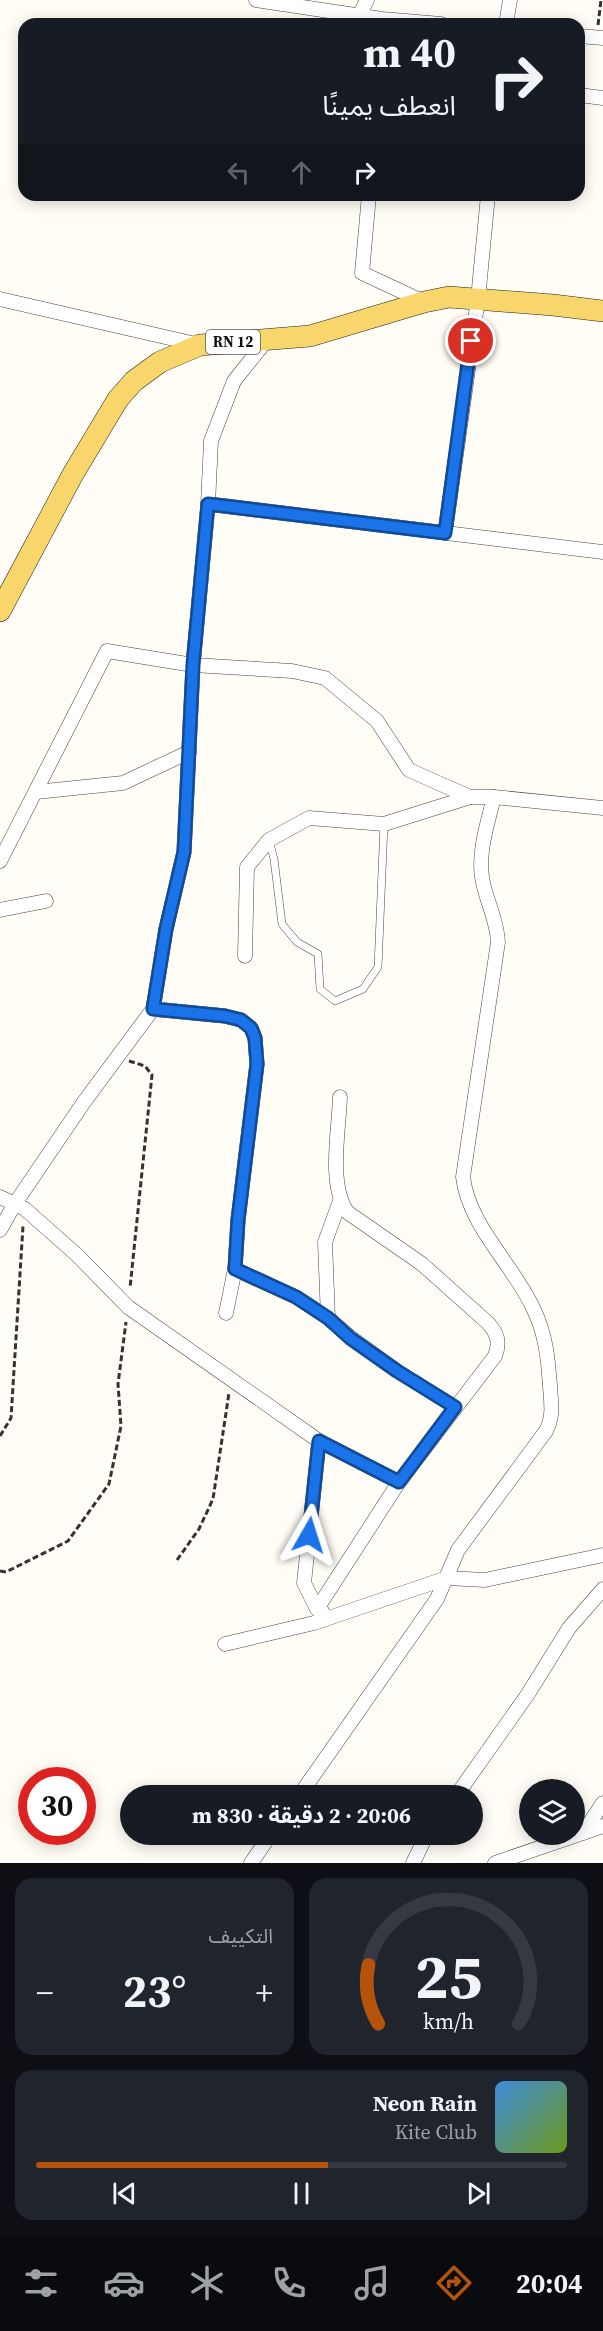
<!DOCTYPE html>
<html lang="ar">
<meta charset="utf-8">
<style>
:root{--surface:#171b24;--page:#20242c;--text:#f1f3f6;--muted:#9ea1a6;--line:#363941;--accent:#b45309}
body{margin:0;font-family:"Source Serif 4","Noto Sans Arabic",serif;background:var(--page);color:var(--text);direction:rtl;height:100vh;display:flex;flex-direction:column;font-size:22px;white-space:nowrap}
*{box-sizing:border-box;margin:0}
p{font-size:20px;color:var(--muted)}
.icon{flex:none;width:33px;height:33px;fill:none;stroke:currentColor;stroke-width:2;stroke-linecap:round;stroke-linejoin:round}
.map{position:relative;height:1863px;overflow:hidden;direction:ltr}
.details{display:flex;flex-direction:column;gap:15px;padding:15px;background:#0d0f14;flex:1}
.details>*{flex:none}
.guide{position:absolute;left:18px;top:18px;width:567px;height:183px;border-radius:18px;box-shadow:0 3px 15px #0003;direction:rtl;background:#171b24;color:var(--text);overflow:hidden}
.controls{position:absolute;left:519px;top:1779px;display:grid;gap:12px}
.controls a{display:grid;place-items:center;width:66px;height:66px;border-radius:50%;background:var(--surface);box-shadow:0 3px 15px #0003;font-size:30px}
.speed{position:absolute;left:18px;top:1767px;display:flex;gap:12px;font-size:30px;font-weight:700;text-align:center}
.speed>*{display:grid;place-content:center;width:78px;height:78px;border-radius:50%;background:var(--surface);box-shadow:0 3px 15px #0003;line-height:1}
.speed .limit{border:9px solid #d22;background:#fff;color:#111}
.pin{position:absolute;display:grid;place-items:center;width:51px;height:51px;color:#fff;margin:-26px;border:3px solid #fff;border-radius:50%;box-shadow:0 2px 6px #0007}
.me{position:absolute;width:66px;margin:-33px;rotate:6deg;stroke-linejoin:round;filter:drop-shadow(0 0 4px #0008)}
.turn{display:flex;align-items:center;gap:21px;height:126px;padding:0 30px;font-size:27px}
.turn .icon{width:78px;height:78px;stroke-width:2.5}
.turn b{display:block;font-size:42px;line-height:51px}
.lanes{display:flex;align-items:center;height:57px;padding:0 30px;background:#0003;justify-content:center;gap:30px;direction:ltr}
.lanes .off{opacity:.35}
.big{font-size:45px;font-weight:700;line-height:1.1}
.details .widget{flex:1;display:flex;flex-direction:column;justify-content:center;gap:9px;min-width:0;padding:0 21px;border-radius:18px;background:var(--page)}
.details .dial{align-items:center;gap:0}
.dial svg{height:156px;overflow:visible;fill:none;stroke:var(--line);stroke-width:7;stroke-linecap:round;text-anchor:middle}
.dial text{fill:var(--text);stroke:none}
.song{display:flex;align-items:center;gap:18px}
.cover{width:72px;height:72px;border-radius:9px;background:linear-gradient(135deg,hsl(210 70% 55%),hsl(80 70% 35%))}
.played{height:6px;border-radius:3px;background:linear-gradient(90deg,var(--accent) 55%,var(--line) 55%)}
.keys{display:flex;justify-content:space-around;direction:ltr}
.heat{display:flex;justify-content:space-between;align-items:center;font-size:33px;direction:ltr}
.details .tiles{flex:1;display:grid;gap:15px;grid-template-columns:1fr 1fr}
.widget:last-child{grid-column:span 2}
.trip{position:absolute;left:120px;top:1785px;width:363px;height:60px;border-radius:30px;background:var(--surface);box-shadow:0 3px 15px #0003;font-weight:700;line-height:60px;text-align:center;direction:rtl}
.dock{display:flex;height:96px;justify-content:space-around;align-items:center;background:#090b0e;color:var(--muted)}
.dock .icon{width:42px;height:42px}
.dock .selected{color:var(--accent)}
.dock b{font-size:27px;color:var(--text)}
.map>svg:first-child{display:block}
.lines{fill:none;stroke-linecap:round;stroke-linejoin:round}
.service-casing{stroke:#444;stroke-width:8}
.minor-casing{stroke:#444;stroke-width:15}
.primary-casing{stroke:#222;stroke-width:22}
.path{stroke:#333;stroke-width:3;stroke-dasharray:6 3;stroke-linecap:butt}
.service{stroke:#fff;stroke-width:7}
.minor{stroke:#fff;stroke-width:14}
.primary{stroke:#f9d66b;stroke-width:21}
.route-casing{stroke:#114b97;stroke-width:15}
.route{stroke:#1a73e8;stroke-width:10}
.labels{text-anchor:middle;stroke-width:6;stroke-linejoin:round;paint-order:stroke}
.shield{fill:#fff;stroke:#585858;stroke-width:1.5}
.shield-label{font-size:15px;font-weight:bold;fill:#111}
</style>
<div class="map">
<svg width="603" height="1863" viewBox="0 0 603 1863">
<rect width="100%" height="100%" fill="#fffdf5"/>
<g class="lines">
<defs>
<path id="service" d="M269 840 274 859 282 924 297 942 318 954 320 989 335 1001 363 989 378 967 384 824"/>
<g id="minor">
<path d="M256 0 382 19 441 24"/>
<path d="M359 16 367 0"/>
<path d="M506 24 510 0"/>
<path d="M579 36 603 38"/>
<path d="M579 95 603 98"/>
<path d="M369 195 362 273 424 302"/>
<path d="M0 299 200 345"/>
<path d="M208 504 603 552"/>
<path d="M445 533 478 299 488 195"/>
<path d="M36 792 123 783 189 752"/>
<path d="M0 861 107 651 193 665 292 671 325 678 377 721 409 770 470 797"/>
<path d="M0 910 46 901"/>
<path d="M245 956 247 867 269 840 309 818 384 824 470 797H494L603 808"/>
<path d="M153 1009 225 1016 241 1020 251 1028 255 1038 257 1064 238 1220 235 1269"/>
<path d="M0 1197 25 1209 77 1255 128 1307 319 1441 399 1482"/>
<path d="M0 1230 14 1205 84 1102 153 1009 166 929 184 852 193 665 208 504 211 441 234 381 266 341"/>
<path d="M226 1313 235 1269 296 1297 328 1318 350 1337 397 1371 455 1407"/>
<path d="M328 1318 325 1242 340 1201"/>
<path d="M319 1441 304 1583 317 1609 322 1611"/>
<path d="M317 1609 399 1482 495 1356C500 1343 498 1334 488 1323L422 1264 347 1212C328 1183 339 1131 340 1097"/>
<path d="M225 1644 314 1623 447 1578 485 1580 603 1555"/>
<path d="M299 1796 437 1599 458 1550 546 1431C554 1416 551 1402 550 1386 548 1359 546 1335 534 1310 514 1265 469 1227 463 1177L498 942C497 918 485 899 482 877 478 851 488 822 494 797"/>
<path d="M456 1796 528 1694 569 1628 603 1589"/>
<path d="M583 1833 603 1803"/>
<path d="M251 1863 271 1834"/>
<path d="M413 1863 427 1834"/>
<path d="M495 1863 603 1826"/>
</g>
<path id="primary" d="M0 611 73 474 118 399 134 381 160 362 200 345 310 336 424 302 449 297 553 305 603 311"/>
</defs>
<use href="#service" class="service-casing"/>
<use href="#minor" class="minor-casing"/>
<use href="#primary" class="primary-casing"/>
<g class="path">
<path d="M598 25 601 0"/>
<path d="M129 1061 145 1066 152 1075 130 1288"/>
<path d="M0 1436 11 1418 23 1226"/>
<path d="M177 1560 199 1529 213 1499 229 1393"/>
<path d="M0 1571 6 1572 68 1541 109 1484 121 1426 118 1384 126 1322"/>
</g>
<use href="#service" class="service"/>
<use href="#minor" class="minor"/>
<use href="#primary" class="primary"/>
</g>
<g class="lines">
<defs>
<path id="route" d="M309 1535 319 1441 399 1482 455 1407 397 1371 350 1338 328 1318 296 1297 235 1269 238 1220 257 1064 255 1038 251 1028 241 1020 225 1016 153 1009 166 929 184 852 193 665 208 504 445 533 471 341"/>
</defs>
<use href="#route" class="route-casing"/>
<use href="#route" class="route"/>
</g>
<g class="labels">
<rect class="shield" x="206" y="330" width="54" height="24" rx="4.5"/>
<g class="shield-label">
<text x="233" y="347">RN 12</text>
</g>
</g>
</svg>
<div class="controls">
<a><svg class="icon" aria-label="layers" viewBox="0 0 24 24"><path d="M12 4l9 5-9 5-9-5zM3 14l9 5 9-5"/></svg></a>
</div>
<div class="speed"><div class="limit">30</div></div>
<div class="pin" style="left:471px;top:341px;background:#d93025"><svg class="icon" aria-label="arrive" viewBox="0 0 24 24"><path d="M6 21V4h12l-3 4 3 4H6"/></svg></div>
<svg class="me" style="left:309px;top:1535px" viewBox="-20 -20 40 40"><path d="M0-17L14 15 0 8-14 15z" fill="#1a73e8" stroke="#fff" stroke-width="4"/></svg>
<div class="trip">20:06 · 2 دقيقة · 830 m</div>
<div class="guide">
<div class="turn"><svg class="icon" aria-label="right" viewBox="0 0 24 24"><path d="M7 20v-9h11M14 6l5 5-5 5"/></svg><div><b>40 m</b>انعطف يمينًا</div></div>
<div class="lanes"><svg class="icon off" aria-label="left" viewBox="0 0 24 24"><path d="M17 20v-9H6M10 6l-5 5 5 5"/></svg><svg class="icon off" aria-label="ahead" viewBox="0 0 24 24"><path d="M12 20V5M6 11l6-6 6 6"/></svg><svg class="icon" aria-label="right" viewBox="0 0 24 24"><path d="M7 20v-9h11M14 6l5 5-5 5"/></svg></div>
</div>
</div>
<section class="details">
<div class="tiles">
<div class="widget dial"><svg viewBox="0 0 100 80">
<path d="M14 69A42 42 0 1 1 86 69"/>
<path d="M14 69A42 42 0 0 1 9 39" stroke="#b45309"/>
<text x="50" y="56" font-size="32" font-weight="700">25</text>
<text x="50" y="72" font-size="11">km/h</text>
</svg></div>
<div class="widget"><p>التكييف</p>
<div class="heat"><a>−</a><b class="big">23°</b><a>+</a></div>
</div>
<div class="widget">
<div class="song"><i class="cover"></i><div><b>Neon Rain</b><p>Kite Club</p></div></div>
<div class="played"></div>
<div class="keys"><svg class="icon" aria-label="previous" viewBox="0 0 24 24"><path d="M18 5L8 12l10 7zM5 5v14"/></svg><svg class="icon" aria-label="pause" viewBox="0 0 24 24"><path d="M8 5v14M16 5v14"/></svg><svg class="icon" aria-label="next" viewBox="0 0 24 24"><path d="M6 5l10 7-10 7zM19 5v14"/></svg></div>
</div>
</div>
</section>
<nav class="dock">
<b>20:04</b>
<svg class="icon selected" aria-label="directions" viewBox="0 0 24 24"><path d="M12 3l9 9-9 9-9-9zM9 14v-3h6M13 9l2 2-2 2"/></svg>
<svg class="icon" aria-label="music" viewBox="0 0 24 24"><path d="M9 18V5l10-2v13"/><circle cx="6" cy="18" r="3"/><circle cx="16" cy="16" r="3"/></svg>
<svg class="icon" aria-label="phone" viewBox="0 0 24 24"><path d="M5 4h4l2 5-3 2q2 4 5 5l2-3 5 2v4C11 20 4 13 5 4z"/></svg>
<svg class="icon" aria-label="climate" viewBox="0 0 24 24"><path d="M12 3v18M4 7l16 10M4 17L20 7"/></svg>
<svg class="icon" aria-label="car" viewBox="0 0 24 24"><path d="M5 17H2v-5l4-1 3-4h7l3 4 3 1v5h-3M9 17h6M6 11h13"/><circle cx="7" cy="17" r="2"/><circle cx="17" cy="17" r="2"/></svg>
<svg class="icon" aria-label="filters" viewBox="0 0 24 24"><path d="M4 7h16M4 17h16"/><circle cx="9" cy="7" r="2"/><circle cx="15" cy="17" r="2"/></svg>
</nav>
